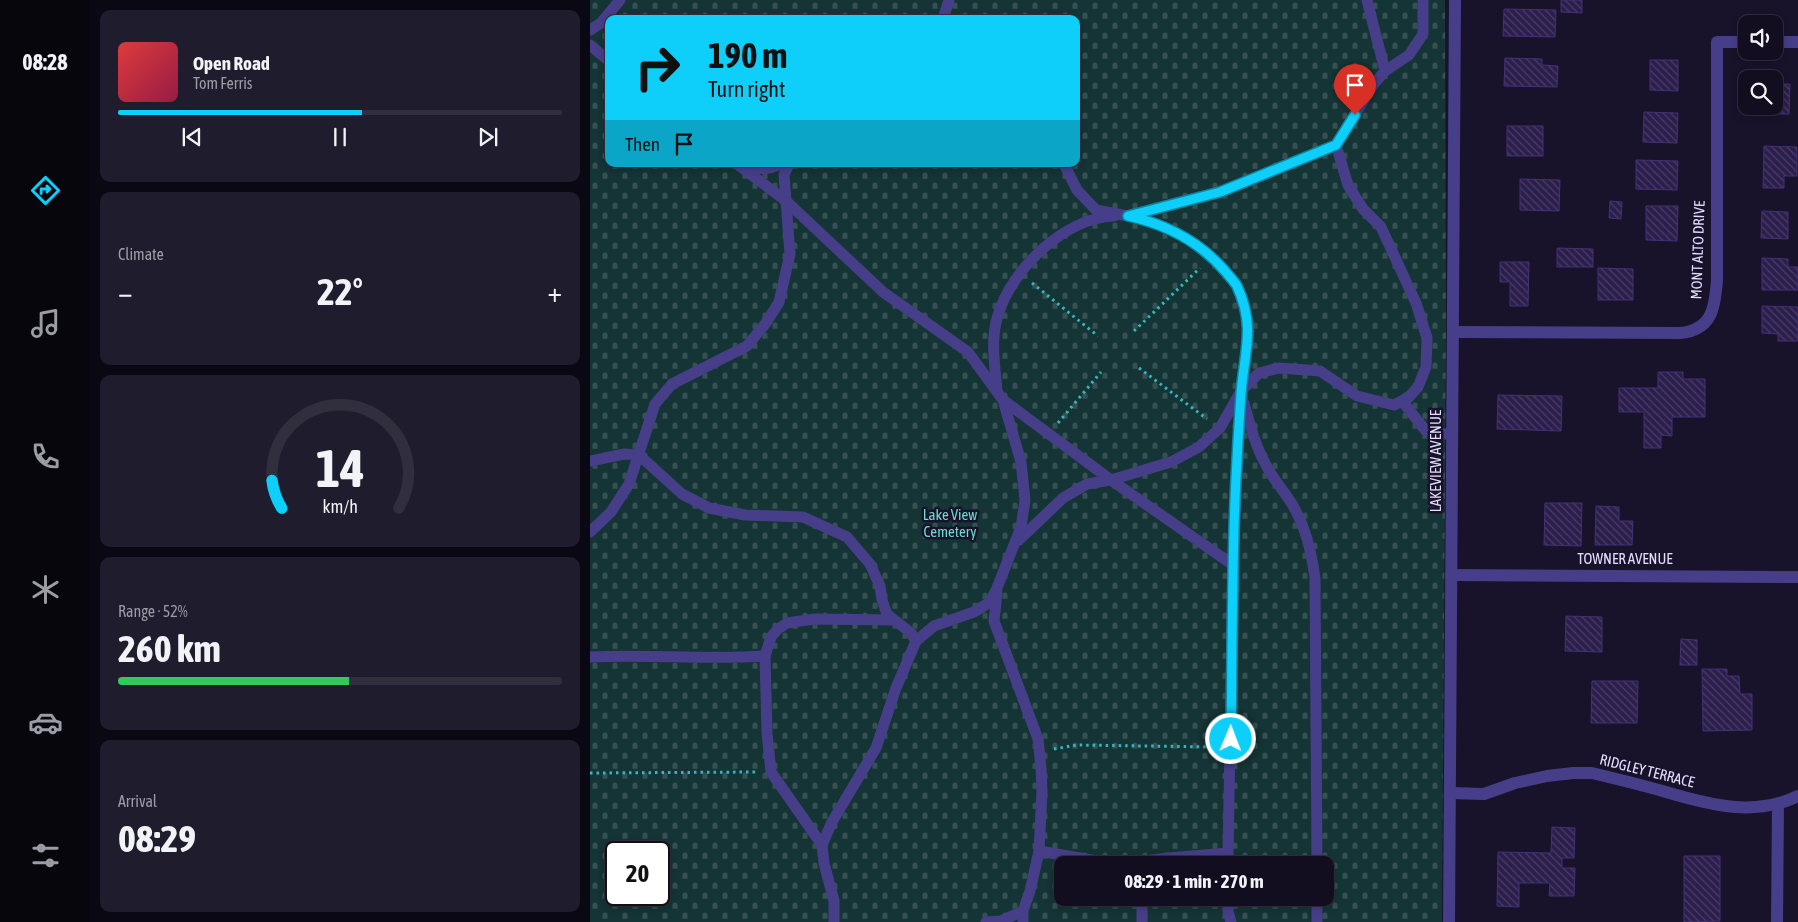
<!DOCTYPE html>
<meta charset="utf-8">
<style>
:root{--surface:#120e20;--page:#1f1c2d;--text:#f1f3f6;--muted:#9c9ca5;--line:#312e3e;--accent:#0ecff9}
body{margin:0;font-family:"Asap Condensed",sans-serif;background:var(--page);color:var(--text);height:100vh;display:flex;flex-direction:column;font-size:19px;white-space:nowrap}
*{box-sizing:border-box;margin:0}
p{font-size:16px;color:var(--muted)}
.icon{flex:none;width:28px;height:28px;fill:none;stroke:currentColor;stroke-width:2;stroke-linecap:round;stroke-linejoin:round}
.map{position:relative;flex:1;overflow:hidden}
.panel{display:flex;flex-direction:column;gap:10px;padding:10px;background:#0a0812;width:500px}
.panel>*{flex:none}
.guide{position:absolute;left:15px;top:15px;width:475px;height:152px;border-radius:10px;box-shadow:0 2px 8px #0003,0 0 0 1px var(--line);background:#0ecff9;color:#111;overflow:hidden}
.fabs{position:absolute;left:1148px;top:15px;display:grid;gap:10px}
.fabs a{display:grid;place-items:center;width:45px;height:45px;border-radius:10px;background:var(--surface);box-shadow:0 2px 8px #0003,0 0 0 1px var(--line);font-size:25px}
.speed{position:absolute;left:15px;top:841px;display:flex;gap:10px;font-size:25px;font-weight:700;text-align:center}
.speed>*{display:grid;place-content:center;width:65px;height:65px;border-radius:50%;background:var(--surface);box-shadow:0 2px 8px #0003,0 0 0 1px var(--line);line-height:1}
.speed .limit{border:2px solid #111;border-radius:8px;background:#fff;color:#111}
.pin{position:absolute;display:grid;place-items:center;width:42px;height:42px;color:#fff;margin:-51px -21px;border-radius:50% 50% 50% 0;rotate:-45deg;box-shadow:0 0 5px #0007}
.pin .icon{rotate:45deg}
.me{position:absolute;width:55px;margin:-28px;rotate:1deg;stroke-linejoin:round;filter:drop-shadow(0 0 4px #0008)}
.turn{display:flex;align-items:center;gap:18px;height:105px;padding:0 20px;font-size:22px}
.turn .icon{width:65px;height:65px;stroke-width:2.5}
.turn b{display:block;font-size:35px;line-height:42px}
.then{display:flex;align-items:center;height:48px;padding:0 20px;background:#0003;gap:10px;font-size:19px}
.big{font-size:38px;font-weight:700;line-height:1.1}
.panel .tile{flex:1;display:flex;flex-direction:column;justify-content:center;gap:8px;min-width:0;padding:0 18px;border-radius:10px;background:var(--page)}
.panel .dial{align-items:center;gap:0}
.dial svg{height:130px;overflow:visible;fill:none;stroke:var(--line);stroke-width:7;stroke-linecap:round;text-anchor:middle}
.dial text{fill:var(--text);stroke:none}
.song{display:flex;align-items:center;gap:15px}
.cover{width:60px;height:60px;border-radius:8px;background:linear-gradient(135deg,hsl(0 70% 55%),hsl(340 70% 35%))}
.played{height:5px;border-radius:2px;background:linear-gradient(90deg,var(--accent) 55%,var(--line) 55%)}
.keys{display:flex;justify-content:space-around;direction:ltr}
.heat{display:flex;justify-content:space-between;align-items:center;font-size:28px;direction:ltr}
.charge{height:8px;border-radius:4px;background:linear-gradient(90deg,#34c759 52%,var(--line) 0)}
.trip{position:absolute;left:464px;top:856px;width:280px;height:50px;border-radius:10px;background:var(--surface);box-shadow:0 2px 8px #0003,0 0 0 1px var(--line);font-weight:700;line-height:50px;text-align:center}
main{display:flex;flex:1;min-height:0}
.menu{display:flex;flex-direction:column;width:90px;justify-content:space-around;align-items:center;background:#07060d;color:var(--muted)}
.menu .icon{width:35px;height:35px}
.menu .active{color:var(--accent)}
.menu b{font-size:22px;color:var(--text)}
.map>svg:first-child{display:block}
.cemetery{fill:url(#cemetery-stones);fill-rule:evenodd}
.building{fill:url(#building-back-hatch);stroke:#443177}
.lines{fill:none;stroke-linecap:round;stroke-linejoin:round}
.path{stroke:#34b8bb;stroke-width:3;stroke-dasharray:2.5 4;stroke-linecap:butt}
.service{stroke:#473e89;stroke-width:11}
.minor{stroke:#473e89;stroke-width:12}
.route-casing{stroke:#0987a2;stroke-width:12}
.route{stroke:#0ecff9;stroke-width:9}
.labels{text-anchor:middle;stroke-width:5;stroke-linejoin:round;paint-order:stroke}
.street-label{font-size:15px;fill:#e3ddfe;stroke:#18122b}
.park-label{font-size:15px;fill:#69deca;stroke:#18122b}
</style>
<main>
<nav class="menu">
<b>08:28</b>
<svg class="icon active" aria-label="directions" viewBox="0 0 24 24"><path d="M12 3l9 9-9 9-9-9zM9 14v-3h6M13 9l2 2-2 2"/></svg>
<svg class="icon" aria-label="music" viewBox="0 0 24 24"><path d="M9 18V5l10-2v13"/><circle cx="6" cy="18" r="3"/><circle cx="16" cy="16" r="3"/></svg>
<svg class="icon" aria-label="phone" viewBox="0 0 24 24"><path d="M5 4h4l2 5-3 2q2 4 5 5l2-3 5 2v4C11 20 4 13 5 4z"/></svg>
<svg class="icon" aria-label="climate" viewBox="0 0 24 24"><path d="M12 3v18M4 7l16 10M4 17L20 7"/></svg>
<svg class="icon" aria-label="car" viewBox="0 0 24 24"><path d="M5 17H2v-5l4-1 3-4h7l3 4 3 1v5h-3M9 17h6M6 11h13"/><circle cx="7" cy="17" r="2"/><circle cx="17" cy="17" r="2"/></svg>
<svg class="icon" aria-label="filters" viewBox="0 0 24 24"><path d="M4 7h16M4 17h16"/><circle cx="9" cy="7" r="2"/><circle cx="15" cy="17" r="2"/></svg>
</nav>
<section class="panel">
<div class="tile">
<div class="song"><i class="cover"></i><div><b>Open Road</b><p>Tom Ferris</p></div></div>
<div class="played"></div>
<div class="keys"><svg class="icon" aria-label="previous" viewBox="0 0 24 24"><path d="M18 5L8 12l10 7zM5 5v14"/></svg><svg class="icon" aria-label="pause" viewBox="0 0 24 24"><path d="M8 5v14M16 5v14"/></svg><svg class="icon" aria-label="next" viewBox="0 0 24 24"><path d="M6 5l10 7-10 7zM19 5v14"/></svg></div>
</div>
<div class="tile"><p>Climate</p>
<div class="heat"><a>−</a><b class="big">22°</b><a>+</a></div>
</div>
<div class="tile dial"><svg viewBox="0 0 100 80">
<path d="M14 69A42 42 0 1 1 86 69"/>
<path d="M14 69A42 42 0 0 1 8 52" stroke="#0ecff9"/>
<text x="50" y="56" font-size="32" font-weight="700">14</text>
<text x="50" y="72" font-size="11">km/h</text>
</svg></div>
<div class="tile"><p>Range · 52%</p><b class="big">260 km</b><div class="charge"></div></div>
<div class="tile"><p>Arrival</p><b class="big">08:29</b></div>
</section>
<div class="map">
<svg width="1208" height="922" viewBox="0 0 1208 922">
<defs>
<pattern id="cemetery-stones" width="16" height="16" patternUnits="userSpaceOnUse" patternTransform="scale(1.25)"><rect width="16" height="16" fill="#153435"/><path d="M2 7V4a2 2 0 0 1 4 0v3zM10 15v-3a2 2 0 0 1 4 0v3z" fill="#375153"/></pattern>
<pattern id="building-back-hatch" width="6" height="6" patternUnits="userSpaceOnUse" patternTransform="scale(1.25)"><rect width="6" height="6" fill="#2b1e4c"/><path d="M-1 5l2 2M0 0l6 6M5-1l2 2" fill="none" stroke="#4a3e67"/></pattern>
</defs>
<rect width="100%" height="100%" fill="#18122b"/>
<path class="cemetery" d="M0 0H855L856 334 852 922H0ZM19 19H486V164H19ZM26 852H69V895H26ZM472 865H735V898H472Z"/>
<g class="building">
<path d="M971 0H992V13L971 12Z"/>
<path d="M914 9 966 10 965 37 913 36Z"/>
<path d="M915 58 952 59V65L968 66 967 87 914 86Z"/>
<path d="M1060 60H1088V91L1060 90Z"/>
<path d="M1184 84H1200L1199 114H1175V106H1184Z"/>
<path d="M1054 112 1088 113 1087 143 1053 142Z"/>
<rect x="917" y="126" width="36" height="30"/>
<path d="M1174 146 1207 147V176H1194V188H1173Z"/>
<path d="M1046 160 1088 161 1087 190 1046 189Z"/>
<path d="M930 179 970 180 969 211 930 210Z"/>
<path d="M1020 201 1032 202 1031 219 1019 218Z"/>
<path d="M1056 206H1088L1087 241 1056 240Z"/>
<path d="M1172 211 1198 212V239L1171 238Z"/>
<path d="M967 248 1003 249V267H967Z"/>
<path d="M1172 258 1198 259V267H1208V290H1172Z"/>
<path d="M910 262H939L938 306H920V282H910Z"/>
<path d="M1008 268 1043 269V300H1008Z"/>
<path d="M1172 306 1208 307V341H1188V334L1172 333Z"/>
<path d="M1068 372H1093V379H1115V417H1082V436L1071 435V448H1054V412H1029V388H1068Z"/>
<path d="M908 395 972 396 971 431 907 429Z"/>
<path d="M955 503H992L991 546 954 545Z"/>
<path d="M1006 506 1029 507V521H1043L1042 545H1005Z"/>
<path d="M976 616 1012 617V652L975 651Z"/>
<path d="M1091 639 1107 640V665H1090Z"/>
<path d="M1112 669H1137V676H1149L1150 694H1162V730L1113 731Z"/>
<path d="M1002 681H1048L1047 723H1001Z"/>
<path d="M962 827 985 828 984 858H972V868H985L984 896H959L960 883H929V907L907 906 908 852 961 853Z"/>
<path d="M1094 856H1130V921L1094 922Z"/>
</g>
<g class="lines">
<g class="path">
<path d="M442 283 508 336"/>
<path d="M544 331 610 268"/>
<path d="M549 368 617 419"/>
<path d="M468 423 511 372"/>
<path d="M464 749 487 745 624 747"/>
<path d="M0 773 166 772"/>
</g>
<g class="service">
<path d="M777 0 795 71"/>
<path d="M353 19 359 0"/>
<path d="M0 30 11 23 30 0"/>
<path d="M0 45 19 61"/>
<path d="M147 164 195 200 293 292 378 352 413 400 431 462 435 500 431 527 407 588 400 602 384 612 344 626 326 641 306 688 286 748 242 822 232 845"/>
<path d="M474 164 487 190 506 210 554 219 577 228 598 239 616 253 630 265 646 284 655 309 659 331 651 391 644 530 638 853"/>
<path d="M153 165C166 169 178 171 190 164"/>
<path d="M540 215 630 192 746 145 783 85 795 71 819 55 833 34V0"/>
<path d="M407 391C405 366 400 339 408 315 422 269 474 218 524 216"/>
<path d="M413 400 521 480 643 565"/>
<path d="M812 401 836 431 862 435"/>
<path d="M654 403C660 425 665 445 676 465 683 479 694 491 702 504 716 528 721 550 725 578L727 865"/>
<path d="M0 461 34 454 49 455 92 494 119 508 155 515 213 517 257 537 280 564 290 586 292 600 297 614 321 633 326 641"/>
<path d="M0 532 21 512 39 484 65 404 82 384 157 346 176 323 189 302 200 254 194 175 199 164"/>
<path d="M429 540 473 498 497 484 521 480 581 462 609 447 630 428 651 391 669 373 689 368 730 371 767 396 804 405 818 398 828 387 836 367 837 338 826 303 791 227 773 209 758 185 746 145"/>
<path d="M407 593 404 621 448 739 451 768 452 791 449 851 440 891 433 911V922"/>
<path d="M0 657C58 654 117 660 175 656"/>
<path d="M449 851 531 865"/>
<path d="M530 864 578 858"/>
<path d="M569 865 579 858 638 853V865"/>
<path d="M638 898V911L641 922"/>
<path d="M727 898V922"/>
<path d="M244 922V901L234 863 232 845 181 772 177 733 175 656 181 637 188 629 197 623 224 619 304 620"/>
<path d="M396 922 411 921 433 911"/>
<path d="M552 922V904L553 898"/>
</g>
<g class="minor">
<path d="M1184 42H1208"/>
<path d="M863 332 1090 333C1122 330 1125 308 1127 280V42H1156"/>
<path d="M861 575 1208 577"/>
<path d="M860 793 894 794 925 783 957 776 983 773H1002C1027 779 1052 785 1076 792 1120 805 1165 817 1208 796"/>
<path d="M859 922 865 0"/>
<path d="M1187 922 1188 804"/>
</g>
</g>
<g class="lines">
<defs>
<path id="route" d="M641 739C642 669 642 600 644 530 645 485 648 439 651 394 654 353 666 327 647 286 644 281 639 276 635 271 610 242 575 224 538 216L630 192 746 145 765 115"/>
</defs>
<use href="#route" class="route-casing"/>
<use href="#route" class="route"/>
</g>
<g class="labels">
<g class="street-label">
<text transform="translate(1108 250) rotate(-88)" y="5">MONT ALTO DRIVE</text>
<text transform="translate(846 461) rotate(-90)" y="5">LAKEVIEW AVENUE</text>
<text x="1035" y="564">TOWNER AVENUE</text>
<text transform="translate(1057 771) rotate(14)" y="5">RIDGLEY TERRACE</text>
</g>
<g class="park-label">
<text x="360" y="520">Lake View<tspan x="360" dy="17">Cemetery</tspan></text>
</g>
</g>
</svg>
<div class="fabs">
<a><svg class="icon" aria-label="sound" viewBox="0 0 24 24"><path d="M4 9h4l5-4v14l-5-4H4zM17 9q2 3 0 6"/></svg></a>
<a><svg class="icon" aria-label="search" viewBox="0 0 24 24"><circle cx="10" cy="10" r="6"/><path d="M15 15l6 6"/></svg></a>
</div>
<div class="speed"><div class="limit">20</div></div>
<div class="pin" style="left:765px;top:115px;background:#d93025"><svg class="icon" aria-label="arrive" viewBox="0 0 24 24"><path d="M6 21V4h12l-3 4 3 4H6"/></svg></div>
<svg class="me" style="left:641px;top:739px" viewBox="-20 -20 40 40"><circle r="17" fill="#0ecff9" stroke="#fff" stroke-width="3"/><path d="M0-11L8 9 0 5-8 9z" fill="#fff"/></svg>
<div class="trip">08:29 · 1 min · 270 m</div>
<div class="guide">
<div class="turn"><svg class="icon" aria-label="right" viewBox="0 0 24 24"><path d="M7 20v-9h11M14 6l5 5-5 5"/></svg><div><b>190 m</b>Turn right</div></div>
<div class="then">Then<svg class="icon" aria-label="arrive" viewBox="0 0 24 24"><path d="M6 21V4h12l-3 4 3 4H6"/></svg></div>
</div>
</div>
</main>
